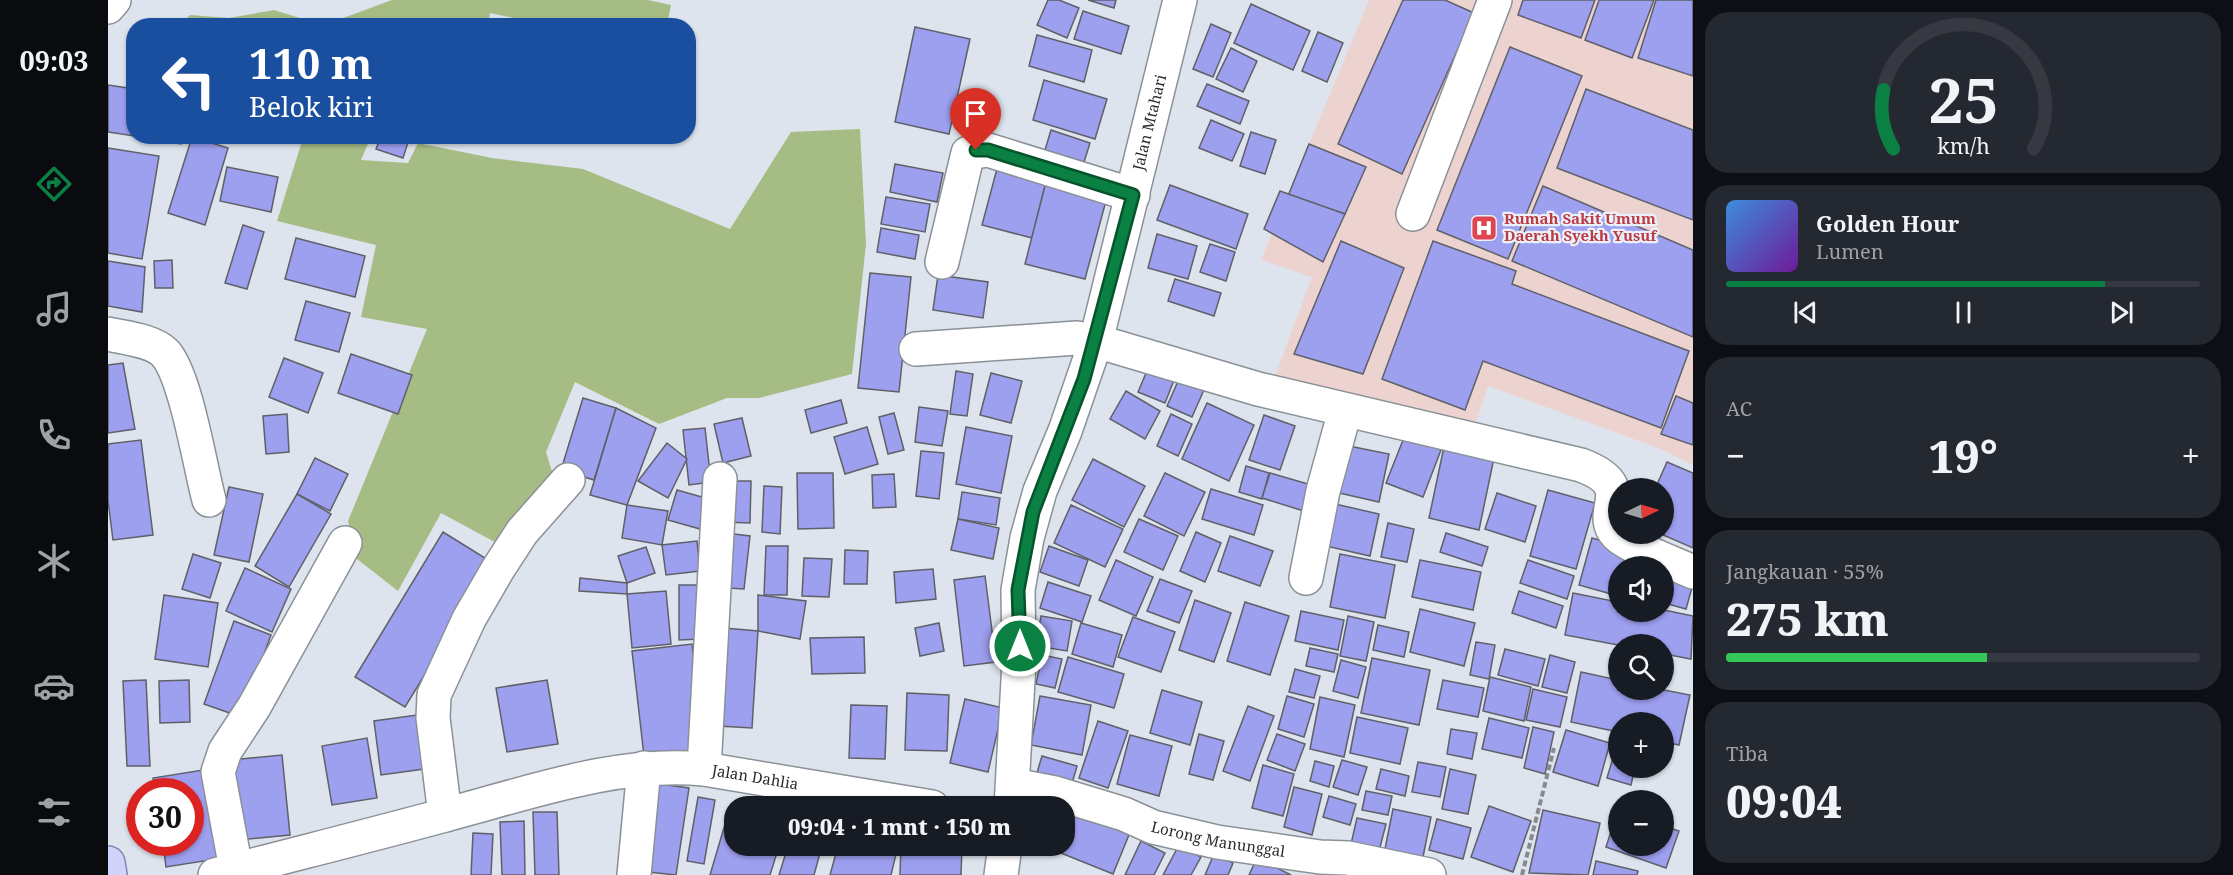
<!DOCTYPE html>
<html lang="id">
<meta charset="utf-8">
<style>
:root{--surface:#171b24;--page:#242831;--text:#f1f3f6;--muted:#9ea1a6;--line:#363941;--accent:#0b8043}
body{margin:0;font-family:"Noto Serif",serif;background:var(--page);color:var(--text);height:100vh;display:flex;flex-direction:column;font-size:22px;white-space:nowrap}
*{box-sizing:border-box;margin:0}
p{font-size:20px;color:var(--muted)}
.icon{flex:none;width:33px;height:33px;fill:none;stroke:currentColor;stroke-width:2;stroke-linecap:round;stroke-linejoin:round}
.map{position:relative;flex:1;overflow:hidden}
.details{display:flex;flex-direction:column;gap:12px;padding:12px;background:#0d0f14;width:540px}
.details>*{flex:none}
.banner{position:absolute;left:18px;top:18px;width:570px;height:126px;border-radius:24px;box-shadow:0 2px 4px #0004;background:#1a4fa0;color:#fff;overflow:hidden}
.needle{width:39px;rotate:85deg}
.buttons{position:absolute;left:1500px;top:478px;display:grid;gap:12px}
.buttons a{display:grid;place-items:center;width:66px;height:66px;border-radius:50%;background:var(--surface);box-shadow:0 2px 4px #0004;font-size:30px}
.speed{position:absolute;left:18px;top:778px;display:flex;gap:12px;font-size:30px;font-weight:700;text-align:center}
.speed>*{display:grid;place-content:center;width:78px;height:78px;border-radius:50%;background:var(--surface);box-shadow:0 2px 4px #0004;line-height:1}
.speed .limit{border:9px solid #d22;background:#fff;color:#111}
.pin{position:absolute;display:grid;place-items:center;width:51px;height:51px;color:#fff;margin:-62px -26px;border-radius:50% 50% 50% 0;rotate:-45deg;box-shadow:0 0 6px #0007}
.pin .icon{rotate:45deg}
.me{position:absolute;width:66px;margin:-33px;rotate:0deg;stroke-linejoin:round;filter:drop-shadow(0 0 4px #0008)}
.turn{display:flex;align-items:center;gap:21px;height:126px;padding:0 24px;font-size:27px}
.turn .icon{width:78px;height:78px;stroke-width:2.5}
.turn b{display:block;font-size:42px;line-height:51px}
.big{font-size:45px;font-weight:800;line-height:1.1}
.details .card{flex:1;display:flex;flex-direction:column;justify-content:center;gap:9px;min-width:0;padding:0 21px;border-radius:24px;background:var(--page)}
.details .dial{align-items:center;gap:0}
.dial svg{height:156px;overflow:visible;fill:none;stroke:var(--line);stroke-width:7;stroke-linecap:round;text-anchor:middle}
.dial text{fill:var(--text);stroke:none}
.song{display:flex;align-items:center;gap:18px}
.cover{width:72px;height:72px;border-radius:9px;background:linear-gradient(135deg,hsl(210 70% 55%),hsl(280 70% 35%))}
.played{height:6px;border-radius:3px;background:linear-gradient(90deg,var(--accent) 80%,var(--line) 80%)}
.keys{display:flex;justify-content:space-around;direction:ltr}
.heat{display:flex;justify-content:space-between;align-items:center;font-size:33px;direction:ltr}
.charge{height:9px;border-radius:4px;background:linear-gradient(90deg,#34c759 55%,var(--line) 0)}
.trip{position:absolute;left:616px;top:796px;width:351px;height:60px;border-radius:24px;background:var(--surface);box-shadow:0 2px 4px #0004;font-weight:800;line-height:60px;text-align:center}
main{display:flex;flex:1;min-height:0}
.dock{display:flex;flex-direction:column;width:108px;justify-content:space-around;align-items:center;background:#090b0e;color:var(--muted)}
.dock .icon{width:42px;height:42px}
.dock .current{color:var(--accent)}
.dock b{font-size:27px;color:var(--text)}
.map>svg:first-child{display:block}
.medical{fill:#edd3d0}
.green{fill:#a6bc85}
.building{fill:#9d9fef;stroke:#5f6068;stroke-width:1.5}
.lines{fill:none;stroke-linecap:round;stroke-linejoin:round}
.minor-casing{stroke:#8b9198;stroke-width:36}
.major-casing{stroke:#8287b1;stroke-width:36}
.path{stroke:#868a90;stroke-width:4;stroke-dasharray:6 3;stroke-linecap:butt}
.minor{stroke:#fff;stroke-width:33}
.major{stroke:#d1d4fa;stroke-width:33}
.route-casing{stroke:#07532c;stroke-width:15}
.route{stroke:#0b8043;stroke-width:10}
.labels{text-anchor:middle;stroke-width:4.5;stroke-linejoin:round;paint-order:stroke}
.street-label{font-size:15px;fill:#2a2d30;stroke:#ebf1fa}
.health-label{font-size:15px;font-weight:bold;fill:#be3a42;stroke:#ebf1fa;text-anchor:start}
</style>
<main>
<nav class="dock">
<b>09:03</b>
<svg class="icon current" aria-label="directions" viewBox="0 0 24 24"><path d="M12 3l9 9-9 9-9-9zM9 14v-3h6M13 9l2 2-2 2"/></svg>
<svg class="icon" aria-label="music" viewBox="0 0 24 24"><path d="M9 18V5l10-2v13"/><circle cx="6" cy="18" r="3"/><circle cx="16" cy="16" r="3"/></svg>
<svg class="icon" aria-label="phone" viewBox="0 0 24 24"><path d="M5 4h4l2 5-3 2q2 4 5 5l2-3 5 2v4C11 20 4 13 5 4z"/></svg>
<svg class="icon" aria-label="climate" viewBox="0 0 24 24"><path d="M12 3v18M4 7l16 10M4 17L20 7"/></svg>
<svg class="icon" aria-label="car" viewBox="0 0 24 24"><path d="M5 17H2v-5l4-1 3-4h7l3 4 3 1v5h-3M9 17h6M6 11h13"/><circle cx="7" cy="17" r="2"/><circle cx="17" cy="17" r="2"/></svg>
<svg class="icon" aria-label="filters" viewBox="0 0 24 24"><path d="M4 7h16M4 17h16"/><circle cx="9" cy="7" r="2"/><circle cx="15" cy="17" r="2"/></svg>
</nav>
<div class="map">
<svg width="1585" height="875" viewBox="0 0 1585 875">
<rect width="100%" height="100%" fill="#dee4ed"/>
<path class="medical" d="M1261 0H1585V465L1548 447 1380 386 1365 430 1167 376 1204 277 1153 260Z"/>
<g class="green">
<path d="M284 0H540L563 5 559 25H439L382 13 380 25H216Z"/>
<path d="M166 10 214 25H72L82 15 121 18Z"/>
<path d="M752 129 758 244 744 374 651 398H619L551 424 467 382 438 452 452 498 396 547 333 513 290 591 249 559 240 521 319 329 253 317 268 245 169 221 195 138 192 137H263L253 160 300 163 310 143 384 158 475 169 622 229 683 132Z"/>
</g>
<g class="building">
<path d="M940 0H951L971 8 959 38 929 25Z"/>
<path d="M980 0H1008L1006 8Z"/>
<path d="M1295 0H1337L1366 13 1294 174 1230 144Z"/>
<path d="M1415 0H1487L1473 38 1410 15Z"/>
<path d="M1491 0H1546L1524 58 1477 40Z"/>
<path d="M1548 0H1585V76L1530 58Z"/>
<path d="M1143 4 1202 31 1185 70 1126 43Z"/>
<path d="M975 11 1021 26 1013 54 966 39Z"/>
<path d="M1103 24 1123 33 1105 77 1085 69Z"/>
<path d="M807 27 862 39 841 134 787 122Z"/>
<path d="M1210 32 1235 43 1219 82 1194 71Z"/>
<path d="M929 35 984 50 976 82 921 66Z"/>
<path d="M1402 47 1474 76 1400 259 1329 230Z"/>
<path d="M1123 48 1149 61 1135 92 1108 79Z"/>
<path d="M936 80 999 99 987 139 925 120Z"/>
<path d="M1099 84 1141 101 1132 124 1089 106Z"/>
<path d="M0 85 26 89V136L0 132Z"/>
<path d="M1478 89 1585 130V220L1449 168Z"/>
<path d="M1103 120 1136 134 1124 161 1091 148Z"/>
<path d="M943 130 982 143 976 162 937 150Z"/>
<path d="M1143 132 1168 140 1157 174 1132 166Z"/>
<path d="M27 136H74L73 144Z"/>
<path d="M273 136H302L295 158 268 149Z"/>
<path d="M84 137 120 148 97 225 60 213Z"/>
<path d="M1201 144 1258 167 1237 214 1180 196Z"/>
<path d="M0 148 51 156 34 259 0 253Z"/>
<path d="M787 164 835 173 829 202 782 192Z"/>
<path d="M890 165 939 178 924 238 874 225Z"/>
<path d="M119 167 170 177 163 212 112 201Z"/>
<path d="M939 178 999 197 977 279 917 264Z"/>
<path d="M1062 185 1140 214 1128 249 1049 220Z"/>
<path d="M1435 186 1585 250V337L1404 261Z"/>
<path d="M1172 191 1237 214 1215 262 1156 229Z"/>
<path d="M778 197 822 204 817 232 773 224Z"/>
<path d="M135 225 156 232 139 289 117 283Z"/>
<path d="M773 228 811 235 807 259 769 252Z"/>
<path d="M1049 234 1089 246 1080 279 1040 268Z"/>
<path d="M188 238 257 256 247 297 177 279Z"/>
<path d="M1233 241 1296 268 1255 374 1186 354Z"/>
<path d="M1325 241 1408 271 1404 284 1581 351 1553 428 1375 361 1357 410 1274 379Z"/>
<path d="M1102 244 1127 252 1118 281 1092 272Z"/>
<path d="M64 260 65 288H47L46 261Z"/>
<path d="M0 261 37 267 34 312 0 306Z"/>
<path d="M762 273 803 277 791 392 750 388Z"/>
<path d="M830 275 880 282 875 318 825 310Z"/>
<path d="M1067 279 1113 293 1106 316 1060 301Z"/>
<path d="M198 301 242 313 231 352 187 340Z"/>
<path d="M243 354 304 375 290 414 230 393Z"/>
<path d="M176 358 215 373 200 413 161 397Z"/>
<path d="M1044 359 1070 370 1057 403 1030 392Z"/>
<path d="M15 363 27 429 0 433V365Z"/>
<path d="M848 371 865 374 859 416 842 414Z"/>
<path d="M1074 372 1099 383 1084 417 1059 406Z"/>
<path d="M883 373 914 381 903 423 872 415Z"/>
<path d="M1018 391 1052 411 1037 439 1002 419Z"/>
<path d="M1568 396 1585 403V445L1553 434Z"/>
<path d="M475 398 508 408 486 480 453 470Z"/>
<path d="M733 400 739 423 703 433 697 410Z"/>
<path d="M1099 403 1146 425 1121 481 1074 459Z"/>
<path d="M811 407 840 411 834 446 807 442Z"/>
<path d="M508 408 548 428 519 505 482 495Z"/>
<path d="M786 413 796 450 780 454 771 417Z"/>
<path d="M179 414 181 452 158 454 155 416Z"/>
<path d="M1063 414 1084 424 1070 456 1049 446Z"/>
<path d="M1156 415 1187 426 1172 470 1141 460Z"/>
<path d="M634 418 643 456 615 463 606 424Z"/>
<path d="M759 427 770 464 737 474 726 437Z"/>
<path d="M858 427 904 436 893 493 848 484Z"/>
<path d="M597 428 603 482 581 485 575 430Z"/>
<path d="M1297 435 1333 450 1315 497 1278 483Z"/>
<path d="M33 440 45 535 5 540 0 501V444Z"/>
<path d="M1337 442 1387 453 1371 530 1321 518Z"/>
<path d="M559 443 579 459 560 498 530 481Z"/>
<path d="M1241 446 1281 454 1271 502 1231 493Z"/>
<path d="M813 451 836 453 831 499 808 496Z"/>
<path d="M207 458 240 474 222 511 189 494Z"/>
<path d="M985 459 1037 486 1016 527 964 500Z"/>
<path d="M1559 462 1585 473V548L1553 534H1556V489H1547Z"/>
<path d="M1138 466 1161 473 1154 499 1131 492Z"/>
<path d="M689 473H725L726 528 690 529Z"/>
<path d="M1057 473 1097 492 1076 536 1036 516Z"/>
<path d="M1162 473 1207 486 1199 512 1154 498Z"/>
<path d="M786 474 788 507 765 508 764 475Z"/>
<path d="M616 481H643L642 523 616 522Z"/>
<path d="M656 486 674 487 672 534 654 532Z"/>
<path d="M121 487 155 494 141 562 106 555Z"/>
<path d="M1103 489 1155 505 1146 535 1094 519Z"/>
<path d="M569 490 601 499 592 529 560 520Z"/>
<path d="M1440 490 1487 503 1468 569 1422 556Z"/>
<path d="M854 492 892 498 888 525 850 519Z"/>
<path d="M1389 493 1428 506 1417 542 1377 529Z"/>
<path d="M189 494 223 514 181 587 147 566Z"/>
<path d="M1227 504 1271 514 1262 556 1218 546Z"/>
<path d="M519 505 560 511 554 545 514 538Z"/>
<path d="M963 505 1015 529 997 567 946 543Z"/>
<path d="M850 519 891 528 885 559 843 550Z"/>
<path d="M1031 519 1070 536 1055 570 1016 552Z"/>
<path d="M1280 523 1306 529 1299 562 1273 557Z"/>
<path d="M335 532 385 563 297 707 247 677Z"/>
<path d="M1088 532 1113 543 1097 582 1072 571Z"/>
<path d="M1338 533 1380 547 1374 566 1332 552Z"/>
<path d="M626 534 642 536 636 589 620 588Z"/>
<path d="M1122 536 1165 551 1152 586 1110 571Z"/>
<path d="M1484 538 1544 555 1541 567H1510V596L1471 585Z"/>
<path d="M589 541 592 571 558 575 554 545Z"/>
<path d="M658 546H680L679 595H656Z"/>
<path d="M941 546 980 560 971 586 932 572Z"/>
<path d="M538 547 547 573 519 583 510 556Z"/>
<path d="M737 550 760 551 759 584H736Z"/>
<path d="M85 554 113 563 102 598 74 589Z"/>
<path d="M1232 554 1287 565 1277 618 1222 607Z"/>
<path d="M696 558 724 559 721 597 694 596Z"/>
<path d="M1008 560 1045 577 1028 616 991 600Z"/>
<path d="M1312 560 1373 572 1365 610 1304 597Z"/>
<path d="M1420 560 1466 576 1459 599 1412 583Z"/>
<path d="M1556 567 1585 584 1578 609 1556 603Z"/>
<path d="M137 568 183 589 164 632 118 611Z"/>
<path d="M825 569 828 599 788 603 786 572Z"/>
<path d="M877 576 888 662 856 666 846 580Z"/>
<path d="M472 578 519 583V594L471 591Z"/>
<path d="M1052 579 1084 591 1071 623 1039 611Z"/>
<path d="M940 582 983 596 974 622 932 608Z"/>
<path d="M571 585H591L592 639 571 640Z"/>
<path d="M558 591 563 644 524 648 519 594Z"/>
<path d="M1411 591 1455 606 1448 628 1404 613Z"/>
<path d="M1465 593 1510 602V612L1556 610 1585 616 1583 659 1556 654V645H1510L1457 635Z"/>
<path d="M56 595 110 603 100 667 47 659Z"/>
<path d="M650 595 698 601 692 639 650 631Z"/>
<path d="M1087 600 1123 613 1106 662 1071 650Z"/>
<path d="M1137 602 1181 616 1162 675 1119 661Z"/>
<path d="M1312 609 1367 623 1356 666 1302 652Z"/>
<path d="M1193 611 1236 620 1230 650 1187 641Z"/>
<path d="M933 616 964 621 959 651 928 646Z"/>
<path d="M1240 616 1266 622 1258 661 1232 656Z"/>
<path d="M1025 617 1067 632 1053 672 1010 657Z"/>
<path d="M126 621 163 635 133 717 96 704Z"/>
<path d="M831 623 836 651 812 656 807 628Z"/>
<path d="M973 623 1014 635 1005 667 964 654Z"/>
<path d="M1270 625 1301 632 1296 657 1265 650Z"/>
<path d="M616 628 650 631 644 728 610 726Z"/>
<path d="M756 637 757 673 704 674 702 638Z"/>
<path d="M1368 642 1387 645 1381 679 1362 675Z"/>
<path d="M584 644 596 749 536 756 524 651Z"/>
<path d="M1202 648 1230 654 1226 672 1198 666Z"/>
<path d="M1397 649 1437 659 1430 686 1390 675Z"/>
<path d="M934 655 954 659 947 688 928 684Z"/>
<path d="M1442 655 1467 662 1459 693 1434 687Z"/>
<path d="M960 657 1016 674 1006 708 950 692Z"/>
<path d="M1264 658 1322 670 1311 725 1253 713Z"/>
<path d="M1233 660 1258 667 1250 698 1225 691Z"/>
<path d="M1187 669 1212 676 1206 698 1181 692Z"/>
<path d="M1473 672 1510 680V690H1556L1582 695 1571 745 1556 742V723H1510V732L1463 722Z"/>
<path d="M1382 677 1423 687 1416 721 1375 711Z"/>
<path d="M38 680 42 766H19L15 681Z"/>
<path d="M81 680 82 722 52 723 51 681Z"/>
<path d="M439 680 450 744 399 752 388 688Z"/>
<path d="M1335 680 1376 688 1370 717 1329 709Z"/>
<path d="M1425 689 1459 697 1452 727 1418 720Z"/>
<path d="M1054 690 1094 702 1082 745 1042 733Z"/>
<path d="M799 693 841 695 839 751 797 750Z"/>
<path d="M932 696 983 705 974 755 923 745Z"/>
<path d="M1179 696 1206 704 1196 737 1170 729Z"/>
<path d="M1212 697 1247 705 1236 757 1202 749Z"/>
<path d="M857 699 895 708 880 772 842 763Z"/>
<path d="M743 705 779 706 777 759 741 758Z"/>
<path d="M1140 706 1166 716 1142 781 1115 771Z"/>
<path d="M309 715 316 769 273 775 266 721Z"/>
<path d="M1249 717 1300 728 1292 764 1242 753Z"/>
<path d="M1381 718 1421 728 1414 758 1374 749Z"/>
<path d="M990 721 1020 731 1000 788 971 778Z"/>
<path d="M1425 727 1446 732 1437 774 1416 768Z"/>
<path d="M1343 729 1369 733 1364 759 1339 754Z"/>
<path d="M1458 730 1502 743 1490 786 1445 772Z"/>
<path d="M1091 734 1116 741 1105 780 1081 774Z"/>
<path d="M1169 734 1197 744 1187 771 1159 760Z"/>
<path d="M1022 735 1064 746 1051 796 1009 784Z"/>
<path d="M259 738 269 798 224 805 214 746Z"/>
<path d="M1510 741V768H1527L1523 785 1499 778Z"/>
<path d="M174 755 182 835 131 840 123 760Z"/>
<path d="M934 756 969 766 963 787 928 776Z"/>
<path d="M1234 760 1259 767 1250 795 1225 787Z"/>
<path d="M1207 761 1226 766 1221 787 1202 781Z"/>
<path d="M1310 762 1338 767 1332 797 1304 792Z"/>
<path d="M1155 765 1186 774 1175 816 1144 808Z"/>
<path d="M101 769 115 858 58 867 55 843H82V792H47L45 778Z"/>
<path d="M1273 769 1301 776 1297 796 1268 789Z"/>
<path d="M1342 769 1368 775 1360 814 1334 809Z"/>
<path d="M544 783 581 788 568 875 531 871Z"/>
<path d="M1186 787 1214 794 1204 835 1176 827Z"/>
<path d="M1258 791 1284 796 1280 815 1254 810Z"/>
<path d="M1221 796 1248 804 1242 825 1215 817Z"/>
<path d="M590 797 607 800 596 864 579 861Z"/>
<path d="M623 804 632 807H627V846H671L662 875H602Z"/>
<path d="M1381 806 1423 821 1405 872 1363 857Z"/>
<path d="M957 807 1023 830 1005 874 938 847 957 846Z"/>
<path d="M1285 809 1323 817 1315 857 1277 849Z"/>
<path d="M1435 810 1492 823 1480 875 1421 873Z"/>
<path d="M1510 810V846H1556V826L1571 831 1558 868 1498 847Z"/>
<path d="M425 812H449L451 875H427Z"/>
<path d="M1249 818 1278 824 1271 851 1243 844Z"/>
<path d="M1329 819 1363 828 1355 859 1321 850Z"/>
<path d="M416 821 417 875H394L392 822Z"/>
<path d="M365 833 385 834 383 875H363Z"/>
<path d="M1033 841 1057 853 1046 875H1017Z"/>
<path d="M1071 845 1093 857 1083 875H1055Z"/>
<path d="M680 846H714L706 875H671Z"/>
<path d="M730 846H773L789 850 783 875H722Z"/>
<path d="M793 846H854L853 875H792Z"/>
<path d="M1106 854 1125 863 1120 875H1097Z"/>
<path d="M1149 858 1183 875H1141Z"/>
<path d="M1488 861 1530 871 1529 875H1485Z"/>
</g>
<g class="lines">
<defs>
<g id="minor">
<path d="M0 7 6 0"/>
<path d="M1305 214 1387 0"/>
<path d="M834 262 860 153 880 150 1025 195"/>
<path d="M0 334C17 338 44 340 57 353 78 376 92 467 101 500"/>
<path d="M808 349 969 338 988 341 1150 389 1473 465C1532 487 1486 511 1509 535 1521 547 1568 564 1585 572"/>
<path d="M1198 578 1215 491 1237 411"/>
<path d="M596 769 612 479"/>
<path id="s1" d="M905 785 947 793 1016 814 1045 827 1109 842 1212 857 1240 858 1321 875"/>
<path id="s2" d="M903 807 911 662 910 590 919 538 932 491 957 431 988 341 1072 0"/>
<path d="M337 815 325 718 326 695 361 619 390 569 414 532 460 480"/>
<path d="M128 869 110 772 117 751 146 707 237 543"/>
<path id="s3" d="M107 875C183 855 260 836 337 815 421 793 507 761 596 769L824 807"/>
<path d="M526 875 536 768"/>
<path d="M893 875 897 846"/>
</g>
<path id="major" d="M0 863 2 875"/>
</defs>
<use href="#minor" class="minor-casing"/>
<use href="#major" class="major-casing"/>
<path class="path" d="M1414 875 1446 748"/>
<use href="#minor" class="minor"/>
<use href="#major" class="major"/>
</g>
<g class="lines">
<defs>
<path id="route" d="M868 150H880L1025 195 976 379 925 512 910 590 912 646"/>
</defs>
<use href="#route" class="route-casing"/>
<use href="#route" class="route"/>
</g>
<defs>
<symbol id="hospital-square" viewBox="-11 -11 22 22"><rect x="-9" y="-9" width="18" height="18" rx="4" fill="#e0444e" stroke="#ebf1fa"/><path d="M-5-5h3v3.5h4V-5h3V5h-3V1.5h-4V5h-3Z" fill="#fff"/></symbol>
</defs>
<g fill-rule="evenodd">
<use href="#hospital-square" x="1361" y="213" width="30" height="30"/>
</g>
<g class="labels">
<g class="street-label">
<text dy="5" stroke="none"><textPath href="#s2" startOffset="704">Jalan Mtahari</textPath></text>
<text dy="5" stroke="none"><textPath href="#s3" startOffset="554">Jalan Dahlia</textPath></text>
<text dy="5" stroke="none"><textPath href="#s1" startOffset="213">Lorong Manunggal</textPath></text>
</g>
<g class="health-label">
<text x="1396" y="224">Rumah Sakit Umum<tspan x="1396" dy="17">Daerah Syekh Yusuf</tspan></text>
</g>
</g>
</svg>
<div class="buttons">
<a><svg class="needle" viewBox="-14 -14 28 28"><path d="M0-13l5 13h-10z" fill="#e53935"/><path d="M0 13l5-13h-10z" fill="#9ea1a6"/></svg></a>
<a><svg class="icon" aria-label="sound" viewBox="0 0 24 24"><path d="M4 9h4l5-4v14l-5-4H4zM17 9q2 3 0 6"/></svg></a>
<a><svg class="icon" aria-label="search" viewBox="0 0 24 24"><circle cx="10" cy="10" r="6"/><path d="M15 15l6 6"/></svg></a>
<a>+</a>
<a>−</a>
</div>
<div class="speed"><div class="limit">30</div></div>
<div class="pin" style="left:868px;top:150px;background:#d93025"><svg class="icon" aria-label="arrive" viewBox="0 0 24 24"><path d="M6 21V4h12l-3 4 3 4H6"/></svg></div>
<svg class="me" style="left:912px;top:646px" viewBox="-20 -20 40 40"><circle r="17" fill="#0b8043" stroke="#fff" stroke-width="3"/><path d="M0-11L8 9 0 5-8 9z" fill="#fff"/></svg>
<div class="trip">09:04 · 1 mnt · 150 m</div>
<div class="banner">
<div class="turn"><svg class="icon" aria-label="left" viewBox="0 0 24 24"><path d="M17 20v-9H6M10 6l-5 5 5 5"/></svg><div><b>110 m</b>Belok kiri</div></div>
</div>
</div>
<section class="details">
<div class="card dial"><svg viewBox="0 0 100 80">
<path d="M14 69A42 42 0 1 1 86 69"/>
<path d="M14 69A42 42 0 0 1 9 39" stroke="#0b8043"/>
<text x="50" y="56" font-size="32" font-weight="700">25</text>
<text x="50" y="72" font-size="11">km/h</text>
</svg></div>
<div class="card">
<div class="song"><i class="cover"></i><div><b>Golden Hour</b><p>Lumen</p></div></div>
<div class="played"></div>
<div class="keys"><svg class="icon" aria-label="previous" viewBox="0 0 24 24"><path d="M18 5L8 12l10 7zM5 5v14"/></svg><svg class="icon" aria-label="pause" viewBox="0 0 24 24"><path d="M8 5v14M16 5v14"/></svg><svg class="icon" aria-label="next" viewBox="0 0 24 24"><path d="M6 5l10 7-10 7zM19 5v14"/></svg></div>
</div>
<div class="card"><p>AC</p>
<div class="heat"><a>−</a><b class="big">19°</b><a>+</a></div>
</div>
<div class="card"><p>Jangkauan · 55%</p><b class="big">275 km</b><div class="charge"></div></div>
<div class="card"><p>Tiba</p><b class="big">09:04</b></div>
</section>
</main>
